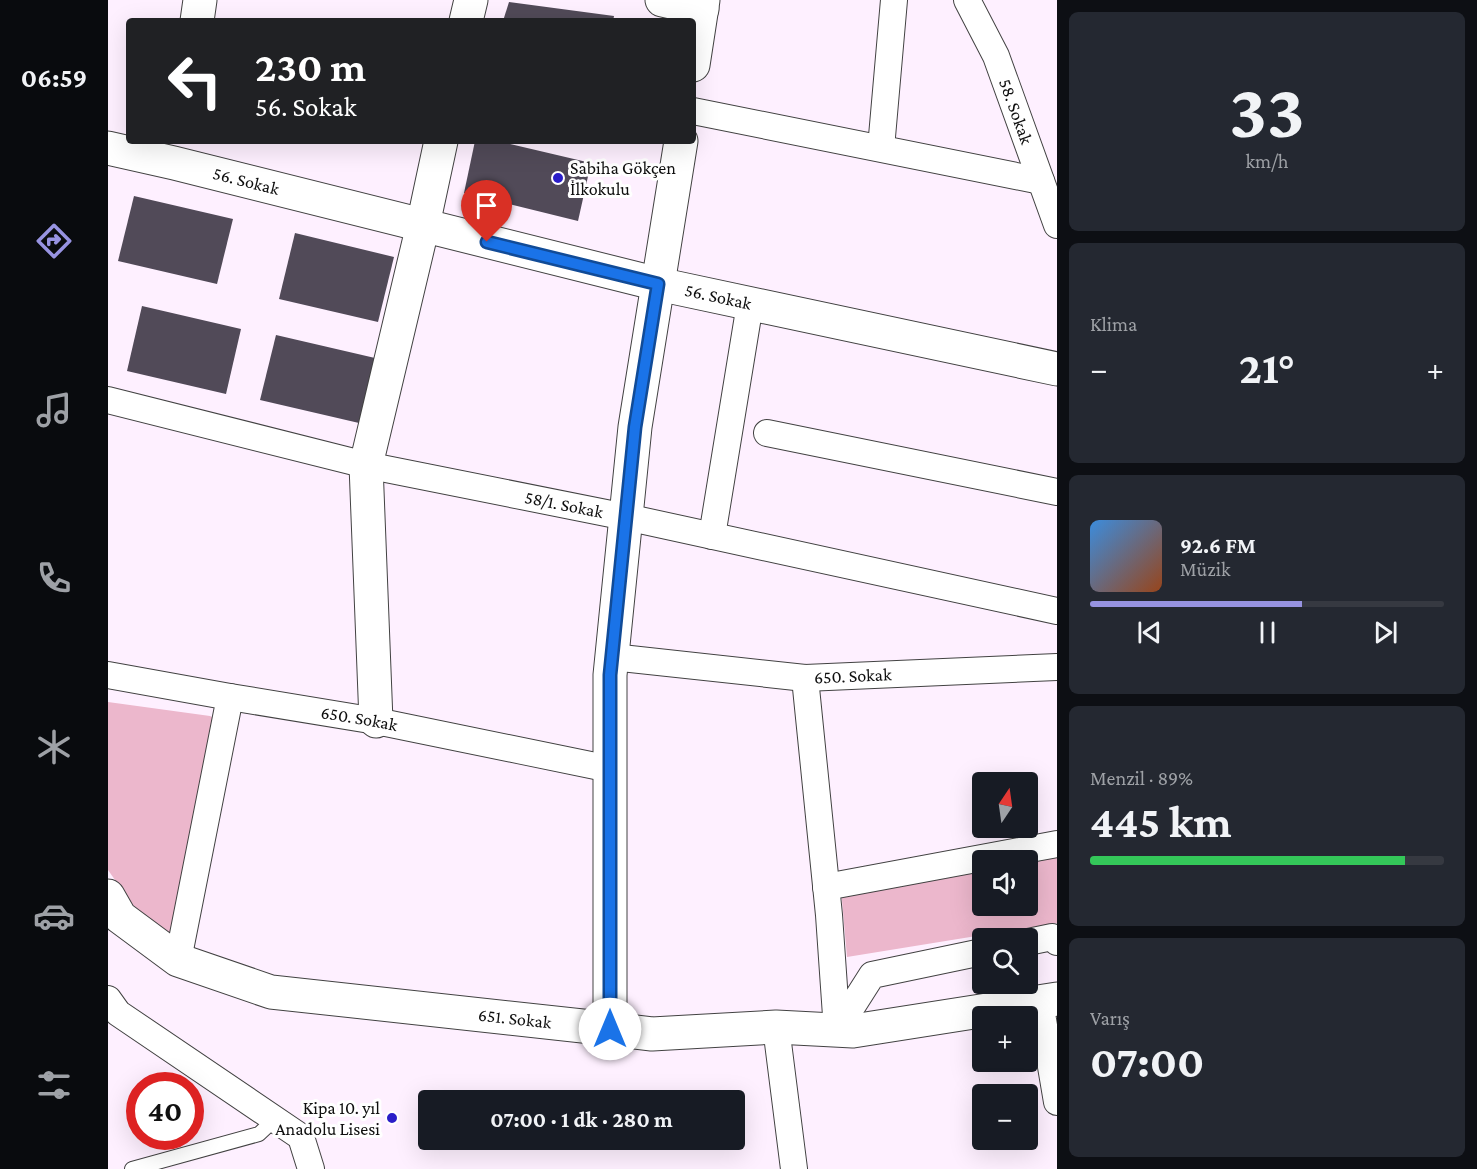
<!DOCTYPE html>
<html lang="tr">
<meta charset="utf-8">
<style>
:root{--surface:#171b24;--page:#242831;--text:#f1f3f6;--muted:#9ea1a6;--line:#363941;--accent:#9793e1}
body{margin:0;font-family:"Crimson Pro",serif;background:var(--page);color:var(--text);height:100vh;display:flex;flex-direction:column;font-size:22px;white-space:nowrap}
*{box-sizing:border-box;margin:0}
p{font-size:20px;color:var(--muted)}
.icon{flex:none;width:33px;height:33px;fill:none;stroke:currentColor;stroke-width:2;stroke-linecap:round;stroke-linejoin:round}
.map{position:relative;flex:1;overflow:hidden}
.details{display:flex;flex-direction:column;gap:12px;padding:12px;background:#0d0f14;width:420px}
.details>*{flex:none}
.banner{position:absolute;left:18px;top:18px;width:570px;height:126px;border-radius:6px;box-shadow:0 6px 24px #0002;background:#202124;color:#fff;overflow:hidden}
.needle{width:39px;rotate:13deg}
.controls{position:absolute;left:864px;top:772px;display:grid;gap:12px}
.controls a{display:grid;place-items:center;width:66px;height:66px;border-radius:6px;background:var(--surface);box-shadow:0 6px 24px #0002;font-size:30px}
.speed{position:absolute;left:18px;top:1072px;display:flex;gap:12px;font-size:30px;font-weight:700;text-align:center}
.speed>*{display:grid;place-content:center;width:78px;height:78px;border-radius:50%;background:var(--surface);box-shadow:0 6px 24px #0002;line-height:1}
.speed .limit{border:9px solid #d22;background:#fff;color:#111}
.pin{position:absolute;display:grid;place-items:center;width:51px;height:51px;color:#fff;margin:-62px -26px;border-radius:50% 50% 50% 0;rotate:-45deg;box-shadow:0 0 6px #0007}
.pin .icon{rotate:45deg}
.me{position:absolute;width:66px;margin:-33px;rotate:0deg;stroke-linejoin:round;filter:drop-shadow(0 0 4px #0008)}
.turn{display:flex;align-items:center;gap:21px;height:126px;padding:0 30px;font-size:27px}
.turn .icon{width:78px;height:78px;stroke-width:2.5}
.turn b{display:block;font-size:42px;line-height:51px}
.big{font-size:45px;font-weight:700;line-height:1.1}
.details .card{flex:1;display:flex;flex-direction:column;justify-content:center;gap:9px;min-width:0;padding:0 21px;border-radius:9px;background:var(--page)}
.details .dial{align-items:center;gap:0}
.dial b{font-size:78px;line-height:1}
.song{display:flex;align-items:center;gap:18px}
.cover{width:72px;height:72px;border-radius:9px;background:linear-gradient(135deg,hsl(210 70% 55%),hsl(20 70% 35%))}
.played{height:6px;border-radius:3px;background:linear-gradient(90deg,var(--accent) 60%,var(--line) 60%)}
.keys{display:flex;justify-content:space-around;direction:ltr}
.heat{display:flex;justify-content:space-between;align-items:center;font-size:33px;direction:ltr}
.charge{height:9px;border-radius:4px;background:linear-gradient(90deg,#34c759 89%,var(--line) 0)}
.trip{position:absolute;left:310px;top:1090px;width:327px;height:60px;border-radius:6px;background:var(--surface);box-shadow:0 6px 24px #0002;font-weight:700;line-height:60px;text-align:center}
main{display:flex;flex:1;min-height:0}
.dock{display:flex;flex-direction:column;width:108px;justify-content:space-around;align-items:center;background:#090b0e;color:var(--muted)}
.dock .icon{width:42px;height:42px}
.dock .selected{color:var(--accent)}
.dock b{font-size:27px;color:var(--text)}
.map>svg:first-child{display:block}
.green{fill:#ecb7cc}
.building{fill:#514a58}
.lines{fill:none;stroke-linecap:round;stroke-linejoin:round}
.service-casing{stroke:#424242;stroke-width:16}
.minor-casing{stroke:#424242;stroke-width:28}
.tertiary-casing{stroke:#424242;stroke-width:35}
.service{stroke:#fff;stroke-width:14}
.minor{stroke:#fff;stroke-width:26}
.tertiary{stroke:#fff;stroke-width:33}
.route-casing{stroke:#114b97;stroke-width:15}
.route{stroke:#1a73e8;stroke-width:10}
.poi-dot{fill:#2a1dc8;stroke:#fff;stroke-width:2}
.labels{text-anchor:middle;stroke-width:6;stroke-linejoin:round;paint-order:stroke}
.street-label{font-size:18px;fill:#0f0f0f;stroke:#fff}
.poi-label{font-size:18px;fill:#0f0f0f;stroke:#fff;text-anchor:start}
</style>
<main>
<nav class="dock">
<b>06:59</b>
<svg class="icon selected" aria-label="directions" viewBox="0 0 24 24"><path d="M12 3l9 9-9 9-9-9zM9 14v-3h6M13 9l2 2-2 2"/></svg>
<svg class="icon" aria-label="music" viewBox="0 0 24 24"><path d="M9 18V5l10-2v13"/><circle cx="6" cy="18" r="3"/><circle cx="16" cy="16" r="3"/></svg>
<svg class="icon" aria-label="phone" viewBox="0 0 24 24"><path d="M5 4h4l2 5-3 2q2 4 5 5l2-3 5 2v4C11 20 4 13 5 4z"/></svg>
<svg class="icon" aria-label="climate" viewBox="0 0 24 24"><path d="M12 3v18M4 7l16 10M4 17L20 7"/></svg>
<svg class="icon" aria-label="car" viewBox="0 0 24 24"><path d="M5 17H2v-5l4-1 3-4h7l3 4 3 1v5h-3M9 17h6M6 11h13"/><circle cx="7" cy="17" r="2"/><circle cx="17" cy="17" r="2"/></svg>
<svg class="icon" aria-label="filters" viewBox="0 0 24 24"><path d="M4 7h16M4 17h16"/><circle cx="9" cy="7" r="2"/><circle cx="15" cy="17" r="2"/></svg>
</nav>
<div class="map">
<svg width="949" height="1169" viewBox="0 0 949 1169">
<rect width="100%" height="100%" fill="#fef0ff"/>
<g class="green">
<path d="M0 702 102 716 112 721 60 955 0 870Z"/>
<path d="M949 857V923L739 957 733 889 874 868V906H920V861Z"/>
</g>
<g class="building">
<path d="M401 2 506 16 505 21H395Z"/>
<path d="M367 141H389L483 163 470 221 356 193Z"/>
<path d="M26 196 125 219 109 284 10 261Z"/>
<path d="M187 233 286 257 270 322 171 299Z"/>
<path d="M34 306 133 329 118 394 19 371Z"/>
<path d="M168 335 267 358 251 423 152 400Z"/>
</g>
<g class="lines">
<defs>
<path id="service" d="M24 1169 151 1134 167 1119"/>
<g id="minor">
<path id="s1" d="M859 0 888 56 949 225"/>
<path d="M585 111 933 181"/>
<path d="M773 148 786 0"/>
<path id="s2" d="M0 400 258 465 518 517 949 611"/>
<path d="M659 433 949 492"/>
<path d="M604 536 642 304"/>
<path id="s3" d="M504 657 697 678 949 667"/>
<path id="s4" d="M0 675 122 697 268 721 502 769"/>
<path d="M697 678 721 915 729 1030 764 975 874 952"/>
<path d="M718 887 949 844"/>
<path d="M920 942 944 937 949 942"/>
<path d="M70 960 122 697"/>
<path d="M0 999 10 1013 193 1137 203 1169"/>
<path d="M932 1002 949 1102"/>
<path d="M668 1027 686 1169"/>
</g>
<g id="tertiary">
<path d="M554 0 594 9"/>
<path d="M89 21 92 0"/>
<path d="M358 21 363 0"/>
<path d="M585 65 595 0"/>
<path id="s5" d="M0 148 66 163 550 284 949 369"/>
<path d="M268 721 258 465 315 225 333 141"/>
<path id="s6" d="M0 896 12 917 70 960 163 992 502 1029 544 1034 668 1027 745 1031 949 999"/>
<path d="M502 1029V675L527 427 573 141"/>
</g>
</defs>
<use href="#service" class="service-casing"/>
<use href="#minor" class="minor-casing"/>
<use href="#tertiary" class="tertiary-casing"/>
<use href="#service" class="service"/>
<use href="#minor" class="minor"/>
<use href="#tertiary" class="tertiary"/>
</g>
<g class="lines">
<defs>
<path id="route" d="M379 242 550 284 527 427 502 675V1029"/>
</defs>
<use href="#route" class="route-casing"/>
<use href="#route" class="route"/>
</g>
<g class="poi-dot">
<circle cx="450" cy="178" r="6"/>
<circle cx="284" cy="1118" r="6"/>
</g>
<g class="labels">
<g class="street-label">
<text dy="6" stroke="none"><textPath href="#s1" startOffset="122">58. Sokak</textPath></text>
<text dy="6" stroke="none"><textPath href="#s5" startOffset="142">56. Sokak</textPath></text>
<text dy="6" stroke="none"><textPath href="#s5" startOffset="628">56. Sokak</textPath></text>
<text dy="6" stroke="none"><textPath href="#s2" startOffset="468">58/1. Sokak</textPath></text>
<text dy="6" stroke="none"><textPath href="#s3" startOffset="242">650. Sokak</textPath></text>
<text dy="6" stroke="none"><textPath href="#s4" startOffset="255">650. Sokak</textPath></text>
<text dy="6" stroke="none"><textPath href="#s6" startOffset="440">651. Sokak</textPath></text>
</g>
<g class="poi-label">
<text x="462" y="174">Sabiha Gökçen<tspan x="462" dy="21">İlkokulu</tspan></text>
<text x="272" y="1114" text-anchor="end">Kipa 10. yıl<tspan x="272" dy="21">Anadolu Lisesi</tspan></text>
</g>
</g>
</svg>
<div class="controls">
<a><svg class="needle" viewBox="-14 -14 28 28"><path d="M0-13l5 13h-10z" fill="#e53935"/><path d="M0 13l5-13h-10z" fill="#9ea1a6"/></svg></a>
<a><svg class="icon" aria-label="sound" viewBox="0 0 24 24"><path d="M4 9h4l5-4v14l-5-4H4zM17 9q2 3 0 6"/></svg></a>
<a><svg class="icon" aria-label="search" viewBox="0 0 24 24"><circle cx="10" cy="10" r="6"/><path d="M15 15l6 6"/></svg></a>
<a>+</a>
<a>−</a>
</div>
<div class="speed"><div class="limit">40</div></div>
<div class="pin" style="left:379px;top:242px;background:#d93025"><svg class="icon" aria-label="arrive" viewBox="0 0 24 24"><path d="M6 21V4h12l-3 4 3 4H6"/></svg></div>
<svg class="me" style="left:502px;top:1029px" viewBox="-20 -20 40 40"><circle r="19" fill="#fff"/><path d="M0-13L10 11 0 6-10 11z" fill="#1a73e8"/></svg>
<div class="trip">07:00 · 1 dk · 280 m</div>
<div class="banner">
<div class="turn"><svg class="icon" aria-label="left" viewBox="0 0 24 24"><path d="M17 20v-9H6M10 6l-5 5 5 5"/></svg><div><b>230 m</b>56. Sokak</div></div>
</div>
</div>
<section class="details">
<div class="card dial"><b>33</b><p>km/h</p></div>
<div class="card"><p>Klima</p>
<div class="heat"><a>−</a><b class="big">21°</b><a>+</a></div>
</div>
<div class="card">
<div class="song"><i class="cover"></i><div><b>92.6 FM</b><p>Müzik</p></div></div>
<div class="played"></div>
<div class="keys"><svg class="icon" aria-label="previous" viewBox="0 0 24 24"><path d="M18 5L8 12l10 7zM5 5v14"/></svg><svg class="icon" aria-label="pause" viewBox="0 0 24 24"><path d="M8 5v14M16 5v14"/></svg><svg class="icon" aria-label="next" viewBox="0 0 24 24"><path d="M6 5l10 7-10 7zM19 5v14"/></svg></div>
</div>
<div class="card"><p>Menzil · 89%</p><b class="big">445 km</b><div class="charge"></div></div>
<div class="card"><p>Varış</p><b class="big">07:00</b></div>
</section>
</main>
